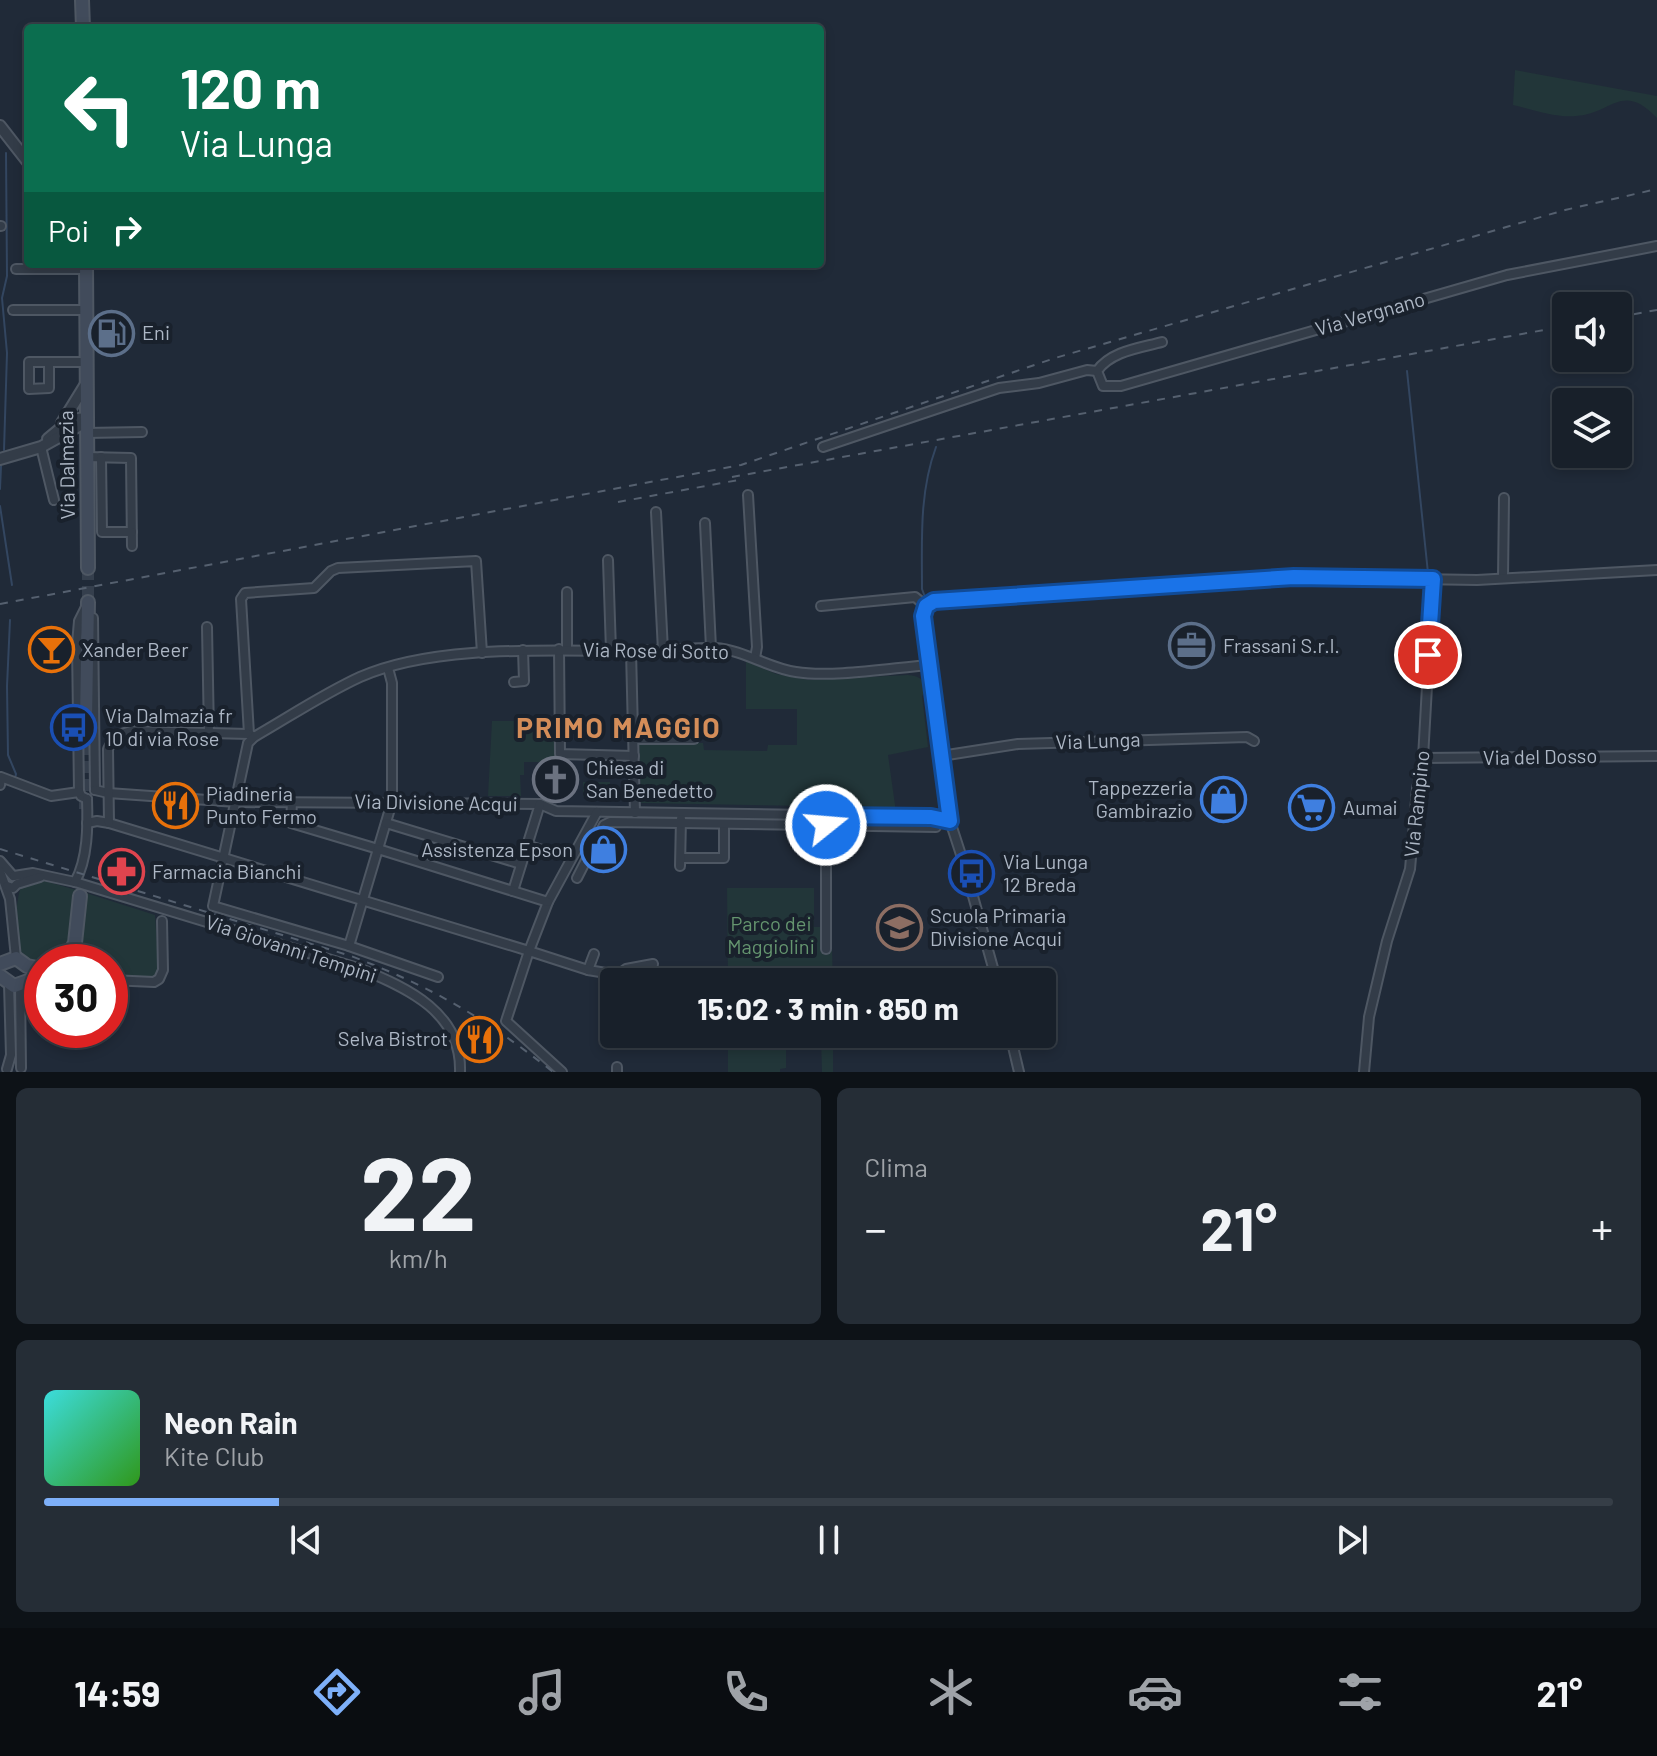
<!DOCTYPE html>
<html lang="it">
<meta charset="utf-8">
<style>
:root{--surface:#18202a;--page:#252d36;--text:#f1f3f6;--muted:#9fa3a8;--line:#363e47;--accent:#7eb0f9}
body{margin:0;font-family:Barlow,sans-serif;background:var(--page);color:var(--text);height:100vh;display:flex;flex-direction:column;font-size:30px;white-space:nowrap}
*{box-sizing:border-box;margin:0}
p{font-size:26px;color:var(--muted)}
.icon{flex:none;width:44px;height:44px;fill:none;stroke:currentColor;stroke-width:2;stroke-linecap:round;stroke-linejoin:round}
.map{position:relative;height:1072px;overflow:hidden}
.side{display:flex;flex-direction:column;gap:16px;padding:16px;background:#0d1217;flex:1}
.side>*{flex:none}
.guide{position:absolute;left:24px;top:24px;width:800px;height:244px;border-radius:8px;box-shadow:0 4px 12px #0003,0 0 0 2px var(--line);background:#0b6e4f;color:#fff;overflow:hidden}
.buttons{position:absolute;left:1552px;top:292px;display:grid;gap:16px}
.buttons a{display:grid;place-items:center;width:80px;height:80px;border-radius:8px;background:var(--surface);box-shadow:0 4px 12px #0003,0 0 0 2px var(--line);font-size:40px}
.speed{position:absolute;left:24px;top:944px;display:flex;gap:16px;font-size:40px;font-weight:700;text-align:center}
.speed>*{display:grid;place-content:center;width:104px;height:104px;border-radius:50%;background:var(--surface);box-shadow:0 4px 12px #0003,0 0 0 2px var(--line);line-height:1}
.speed .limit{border:12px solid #d22;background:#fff;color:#111}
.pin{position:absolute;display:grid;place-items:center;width:68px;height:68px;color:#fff;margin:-34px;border:4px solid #fff;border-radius:50%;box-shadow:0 2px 8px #0007}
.me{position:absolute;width:88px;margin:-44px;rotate:73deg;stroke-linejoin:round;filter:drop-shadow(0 0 6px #0008)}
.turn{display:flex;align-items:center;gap:28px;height:168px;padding:0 24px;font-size:36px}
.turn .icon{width:104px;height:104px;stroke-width:2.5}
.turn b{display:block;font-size:56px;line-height:68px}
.then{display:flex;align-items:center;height:76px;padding:0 24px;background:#0003;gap:16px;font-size:30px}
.big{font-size:60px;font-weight:700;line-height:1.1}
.side .tile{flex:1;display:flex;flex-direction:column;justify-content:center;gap:12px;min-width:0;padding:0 28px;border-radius:12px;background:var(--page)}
.side .dial{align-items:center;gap:0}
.dial b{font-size:104px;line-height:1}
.song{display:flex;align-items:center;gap:24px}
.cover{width:96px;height:96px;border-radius:12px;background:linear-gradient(135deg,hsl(180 70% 55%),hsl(110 70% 35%))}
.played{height:8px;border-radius:4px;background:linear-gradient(90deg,var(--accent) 15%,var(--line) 15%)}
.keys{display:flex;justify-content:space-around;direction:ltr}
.heat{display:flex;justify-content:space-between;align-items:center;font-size:44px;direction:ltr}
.side .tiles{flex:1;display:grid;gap:16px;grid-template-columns:1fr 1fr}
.tile:last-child{grid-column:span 2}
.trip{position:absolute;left:600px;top:968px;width:456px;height:80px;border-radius:8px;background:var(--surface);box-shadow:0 4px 12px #0003,0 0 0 2px var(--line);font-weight:700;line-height:80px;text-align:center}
.tab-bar{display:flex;height:128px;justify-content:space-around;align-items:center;background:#0a0d11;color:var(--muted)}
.tab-bar .icon{width:56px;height:56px}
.tab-bar .selected{color:var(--accent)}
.tab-bar b{font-size:36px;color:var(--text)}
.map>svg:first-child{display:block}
.green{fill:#223639}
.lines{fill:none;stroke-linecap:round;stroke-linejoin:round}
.stream{stroke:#334660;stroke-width:2}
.secondary-tunnel{stroke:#353f4d;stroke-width:12;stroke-dasharray:12 6;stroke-linecap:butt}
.minor-casing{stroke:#4e5763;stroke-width:12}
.tertiary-casing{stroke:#4e5763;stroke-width:14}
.secondary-casing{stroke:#4e5763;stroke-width:16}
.minor{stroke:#333c48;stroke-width:8}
.tertiary{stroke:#333c48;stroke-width:10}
.secondary{stroke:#414b5b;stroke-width:12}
.rail{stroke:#55606f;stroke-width:2;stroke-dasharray:8 8;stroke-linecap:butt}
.route-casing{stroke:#114b97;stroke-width:20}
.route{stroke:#1a73e8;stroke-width:14}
.labels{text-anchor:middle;stroke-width:8;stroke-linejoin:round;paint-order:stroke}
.street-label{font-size:20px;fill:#adb7c5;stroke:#19212c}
.poi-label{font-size:20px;fill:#adb7c5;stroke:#19212c;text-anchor:start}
.park-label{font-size:20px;fill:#65956f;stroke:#19212c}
.district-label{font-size:28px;font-weight:bold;letter-spacing:2px;fill:#d48d59;stroke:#19212c}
</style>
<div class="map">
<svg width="1657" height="1072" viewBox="0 0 1657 1072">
<rect width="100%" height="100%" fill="#202a38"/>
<g class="green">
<path d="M1515 70 1657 96V118C1622 81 1612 114 1576 116 1556 118 1532 109 1513 105Z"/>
<path d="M746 661 776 674 809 680 908 675C918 676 923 678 927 689L922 696 928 747 888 755 896 812 810 806 641 803 639 743H703L704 750 767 751 768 745H797V709H746Z"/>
<path d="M492 721H556L555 762H524V775H520L521 796H488Z"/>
<rect x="583" y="782" width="27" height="15"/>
<path d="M42 880 76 890 66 954 54 962H42V965C33 961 21 956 18 945 14 932 16 900 21 887Z"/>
<path d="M727 888H814V927H821L822 950H832L833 982H728Z"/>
<path d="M86 893 155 915 159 973C145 982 126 976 110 974V962H84L82 953Z"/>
<path d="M728 1034H833V1072H822L821 1039 786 1040V1068L780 1069V1072H728Z"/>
</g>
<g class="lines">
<g class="stream">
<path d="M1407 371 1428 573"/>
<path d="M4 450 7 353 2 298 7 276 6 153"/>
<path d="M0 489 1 466"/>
<path d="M0 506 12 585"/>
<path d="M1116 593 1309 581"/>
<path d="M925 597 922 589C922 541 919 493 936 447"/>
<path d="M10 620 7 686 8 755 16 774 15 778"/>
</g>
<g class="secondary-tunnel">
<path d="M88 568V602"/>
<path d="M85 809 86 719"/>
</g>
<defs>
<g id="minor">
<path d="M0 226H1"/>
<path d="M16 269H86"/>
<path d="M13 310H85"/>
<path d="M1162 342C1140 348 1111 351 1097 371L1103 386H1121L1507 275 1657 246"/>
<path d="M49 362V388L29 389V362H85"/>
<path d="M86 433 142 432"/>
<path d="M41 447 54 500"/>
<path d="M823 447 999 388 1039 383 1087 370 1097 371"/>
<path d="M87 457 131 458 132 546"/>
<path d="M101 457 102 532H132"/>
<path d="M748 495 757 647 755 658"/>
<path d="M656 512 663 651"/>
<path d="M705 523 711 648"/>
<path d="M608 560 611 651"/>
<path d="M1503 578 1504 498"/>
<path d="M567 592V650"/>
<path d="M821 606 915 597 926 606"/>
<path d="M926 606 934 601 1294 577 1477 580 1657 570"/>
<path d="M926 606 923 616 950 821 964 864 997 982"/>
<path d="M86 607 79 621 77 644 79 791 81 796 87 799"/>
<path d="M93 618 95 790"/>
<path d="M207 627 209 734"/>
<path d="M559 649 560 754 634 756"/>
<path d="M631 651 635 813"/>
<path d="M514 682 524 681 523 650"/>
<path d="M254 737 249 734 241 599 245 593 314 588 331 571 338 568 476 561 482 653"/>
<path d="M633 739H694"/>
<path d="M941 756 1018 744 1247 737 1254 741"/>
<path d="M1423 758 1657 756"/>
<path d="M0 785 1 777 51 796 79 792"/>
<path d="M95 790 108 793 236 802 540 804 556 811 931 817 950 821"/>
<path d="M292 802 291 823 378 849 392 802V683L388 668"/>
<path d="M826 821V949"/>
<path d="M87 823 97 821 109 823 529 951 548 902 597 812"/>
<path d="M109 823 108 749 115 736 131 731 249 734"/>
<path d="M386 823 521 864"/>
<path d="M526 845 555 854"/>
<path d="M681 858H724V824"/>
<path d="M0 861 13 876"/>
<path d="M680 866 681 819"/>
<path d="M0 871 10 899 16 958"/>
<path d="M14 876 33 873 75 882 361 969C408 988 462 1013 460 1072"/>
<path d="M577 878 604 825 610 822 936 827"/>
<path d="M75 882C88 859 88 825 87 799"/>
<path d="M7 886 13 888 17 884 40 877"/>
<path d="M513 891 540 804"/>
<path d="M75 943 78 962"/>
<path d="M349 946 378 849 548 902"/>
<path d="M588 970 594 954"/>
<path d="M438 977 349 946 213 906 248 743 254 737C289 717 323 694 360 677 434 644 550 651 630 651 658 651 687 647 715 648 744 650 768 668 796 672 831 678 891 668 929 665"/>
<path d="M110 980 154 982 159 979 163 970 162 921"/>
<path d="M20 985 21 1068"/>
<path d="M1010 1034 1019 1072"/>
<path d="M7 1069 11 1055 9 984"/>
<path d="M562 1072 506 1021 529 951 588 970 618 975 626 969 653 964"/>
<path d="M617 1072V1067"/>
<path d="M1364 1072 1369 1017 1387 941 1410 869 1417 789 1423 758 1433 579"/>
</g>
<g id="tertiary">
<path d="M0 126 28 162"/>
<path d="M62 423 86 384"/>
<path d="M48 439 71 420 86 418"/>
<path d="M0 459 41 447 86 422"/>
</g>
<g id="secondary">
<path d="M82 0 83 28"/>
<path d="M86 264 88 568"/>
<path d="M86 719 88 602"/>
<path d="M65 962 75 943 80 896"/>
<path d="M0 964 16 958 27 966 42 969"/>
<path d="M0 976 14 986 42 976"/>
</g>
</defs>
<use href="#minor" class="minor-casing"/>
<use href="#tertiary" class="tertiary-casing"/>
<use href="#secondary" class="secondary-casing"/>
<use href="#minor" class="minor"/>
<use href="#tertiary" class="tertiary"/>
<use href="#secondary" class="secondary"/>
<g class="rail">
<path d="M1618 317 1657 310"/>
<path d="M732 477 1566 326"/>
<path d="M618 502 744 479"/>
<path d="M0 604 741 465 1055 358 1565 210 1657 189"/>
<path d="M0 849 351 956C432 987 485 1018 553 1072"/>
</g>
</g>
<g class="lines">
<defs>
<path id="route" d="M826 825V816L931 817 950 821 923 616 926 606 934 601 1294 577 1433 579 1428 655"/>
</defs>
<use href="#route" class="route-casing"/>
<use href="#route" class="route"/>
</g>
<defs>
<symbol id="fuel-ring" viewBox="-11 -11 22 22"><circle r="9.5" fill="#19212c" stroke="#5c6f8a" stroke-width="1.5"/><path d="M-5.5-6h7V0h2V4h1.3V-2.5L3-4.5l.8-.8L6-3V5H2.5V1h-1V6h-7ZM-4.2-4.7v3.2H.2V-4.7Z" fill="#5c6f8a"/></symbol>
<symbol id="office-ring" viewBox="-11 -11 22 22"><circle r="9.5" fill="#19212c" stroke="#5c6f8a" stroke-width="1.5"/><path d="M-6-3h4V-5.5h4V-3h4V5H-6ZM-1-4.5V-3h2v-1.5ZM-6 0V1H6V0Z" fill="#5c6f8a"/></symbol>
<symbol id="bar-ring" viewBox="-11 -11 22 22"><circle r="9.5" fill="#19212c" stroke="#e8710a" stroke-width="1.5"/><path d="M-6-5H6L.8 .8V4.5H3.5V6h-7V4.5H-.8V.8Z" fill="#e8710a"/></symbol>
<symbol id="bus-ring" viewBox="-11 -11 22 22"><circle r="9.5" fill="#19212c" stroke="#1a4fb4" stroke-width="1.5"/><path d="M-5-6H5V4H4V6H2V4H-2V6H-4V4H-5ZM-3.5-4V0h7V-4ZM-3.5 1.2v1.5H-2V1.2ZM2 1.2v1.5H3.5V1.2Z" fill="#1a4fb4"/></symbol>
<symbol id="church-ring" viewBox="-11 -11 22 22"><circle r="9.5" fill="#19212c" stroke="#6b7280" stroke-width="1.5"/><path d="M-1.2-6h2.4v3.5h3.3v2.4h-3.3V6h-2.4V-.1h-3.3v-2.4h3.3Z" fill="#6b7280"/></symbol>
<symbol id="shop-ring" viewBox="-11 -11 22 22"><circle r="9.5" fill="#19212c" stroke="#3f7fe0" stroke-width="1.5"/><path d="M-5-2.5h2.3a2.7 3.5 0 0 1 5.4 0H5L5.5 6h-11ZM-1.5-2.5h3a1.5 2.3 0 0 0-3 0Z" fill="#3f7fe0"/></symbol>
<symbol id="restaurant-ring" viewBox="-11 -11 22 22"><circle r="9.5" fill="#19212c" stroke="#e8710a" stroke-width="1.5"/><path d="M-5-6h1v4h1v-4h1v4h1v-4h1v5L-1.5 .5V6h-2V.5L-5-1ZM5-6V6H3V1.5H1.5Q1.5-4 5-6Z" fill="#e8710a"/></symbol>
<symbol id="supermarket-ring" viewBox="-11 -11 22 22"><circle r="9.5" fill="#19212c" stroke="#3f7fe0" stroke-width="1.5"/><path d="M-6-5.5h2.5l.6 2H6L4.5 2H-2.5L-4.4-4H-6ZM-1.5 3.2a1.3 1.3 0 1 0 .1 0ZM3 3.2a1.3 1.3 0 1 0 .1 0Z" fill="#3f7fe0"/></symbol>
<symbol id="pharmacy-ring" viewBox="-11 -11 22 22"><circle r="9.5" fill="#19212c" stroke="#e0444e" stroke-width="1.5"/><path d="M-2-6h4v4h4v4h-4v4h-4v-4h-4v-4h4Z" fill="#e0444e"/></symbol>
<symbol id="school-ring" viewBox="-11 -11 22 22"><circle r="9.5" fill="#19212c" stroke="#8d6e63" stroke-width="1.5"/><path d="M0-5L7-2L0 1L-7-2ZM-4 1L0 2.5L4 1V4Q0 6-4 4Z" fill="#8d6e63"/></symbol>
</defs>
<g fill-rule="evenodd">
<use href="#fuel-ring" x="86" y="308" width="51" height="51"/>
<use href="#office-ring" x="1166" y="620" width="51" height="51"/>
<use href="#bar-ring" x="26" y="624" width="51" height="51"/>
<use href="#bus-ring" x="48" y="702" width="51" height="51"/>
<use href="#church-ring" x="530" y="754" width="51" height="51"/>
<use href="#shop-ring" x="1198" y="774" width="51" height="51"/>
<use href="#restaurant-ring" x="150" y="780" width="51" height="51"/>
<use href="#supermarket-ring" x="1286" y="782" width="51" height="51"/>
<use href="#shop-ring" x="578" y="824" width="51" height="51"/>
<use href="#pharmacy-ring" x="96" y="846" width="51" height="51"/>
<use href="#bus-ring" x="946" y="848" width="51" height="51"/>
<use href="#school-ring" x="874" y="902" width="51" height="51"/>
<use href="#restaurant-ring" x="454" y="1014" width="51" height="51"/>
</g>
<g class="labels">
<g class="street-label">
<text transform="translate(1370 314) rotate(-16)" y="7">Via Vergnano</text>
<text transform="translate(67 465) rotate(-91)" y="7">Via Dalmazia</text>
<text transform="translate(656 651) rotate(1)" y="7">Via Rose di Sotto</text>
<text transform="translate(1098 741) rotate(-2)" y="7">Via Lunga</text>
<text transform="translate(1540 757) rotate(-1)" y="7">Via del Dosso</text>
<text transform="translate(436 803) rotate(1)" y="7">Via Divisione Acqui</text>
<text transform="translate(1417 804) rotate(-84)" y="7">Via Rampino</text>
<text transform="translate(291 949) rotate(18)" y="7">Via Giovanni Tempini</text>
</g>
<g class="poi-label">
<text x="142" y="340">Eni</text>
<text x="1223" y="653">Frassani S.r.l.</text>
<text x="82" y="657">Xander Beer</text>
<text x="105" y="723">Via Dalmazia fr<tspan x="105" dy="23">10 di via Rose</tspan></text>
<text x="586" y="775">Chiesa di<tspan x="586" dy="23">San Benedetto</tspan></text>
<text x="1193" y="795" text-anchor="end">Tappezzeria<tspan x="1193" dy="23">Gambirazio</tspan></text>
<text x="206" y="801">Piadineria<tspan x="206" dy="23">Punto Fermo</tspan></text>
<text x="1343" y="815">Aumai</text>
<text x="573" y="857" text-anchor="end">Assistenza Epson</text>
<text x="1003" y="869">Via Lunga<tspan x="1003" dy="23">12 Breda</tspan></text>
<text x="152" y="879">Farmacia Bianchi</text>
<text x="930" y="923">Scuola Primaria<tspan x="930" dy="23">Divisione Acqui</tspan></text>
<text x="448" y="1046" text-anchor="end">Selva Bistrot</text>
</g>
<g class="park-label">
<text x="771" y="931">Parco dei<tspan x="771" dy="23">Maggiolini</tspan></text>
</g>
<g class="district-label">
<text x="619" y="738">PRIMO MAGGIO</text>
</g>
</g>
</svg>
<div class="buttons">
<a><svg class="icon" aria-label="sound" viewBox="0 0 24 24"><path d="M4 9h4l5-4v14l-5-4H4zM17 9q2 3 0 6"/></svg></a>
<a><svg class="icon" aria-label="layers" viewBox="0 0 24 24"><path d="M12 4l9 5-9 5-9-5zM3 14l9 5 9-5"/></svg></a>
</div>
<div class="speed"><div class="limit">30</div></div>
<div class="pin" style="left:1428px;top:655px;background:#d93025"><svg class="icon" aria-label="arrive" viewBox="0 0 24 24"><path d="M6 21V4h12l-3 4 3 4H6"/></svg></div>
<svg class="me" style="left:826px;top:825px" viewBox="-20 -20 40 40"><circle r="17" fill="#1a73e8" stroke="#fff" stroke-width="3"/><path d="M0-11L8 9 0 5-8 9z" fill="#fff"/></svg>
<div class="trip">15:02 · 3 min · 850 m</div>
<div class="guide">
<div class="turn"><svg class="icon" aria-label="left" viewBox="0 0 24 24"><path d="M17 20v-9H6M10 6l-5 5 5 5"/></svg><div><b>120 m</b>Via Lunga</div></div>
<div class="then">Poi<svg class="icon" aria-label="right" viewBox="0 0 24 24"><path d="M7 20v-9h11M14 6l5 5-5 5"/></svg></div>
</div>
</div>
<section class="side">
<div class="tiles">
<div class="tile dial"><b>22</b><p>km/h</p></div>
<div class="tile"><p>Clima</p>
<div class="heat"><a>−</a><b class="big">21°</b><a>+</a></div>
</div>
<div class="tile">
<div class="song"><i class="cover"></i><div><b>Neon Rain</b><p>Kite Club</p></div></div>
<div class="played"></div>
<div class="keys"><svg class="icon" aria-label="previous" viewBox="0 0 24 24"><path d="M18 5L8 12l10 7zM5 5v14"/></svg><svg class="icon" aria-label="pause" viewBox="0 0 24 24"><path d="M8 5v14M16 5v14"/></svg><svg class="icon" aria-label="next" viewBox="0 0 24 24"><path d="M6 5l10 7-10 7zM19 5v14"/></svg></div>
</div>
</div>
</section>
<nav class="tab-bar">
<b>14:59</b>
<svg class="icon selected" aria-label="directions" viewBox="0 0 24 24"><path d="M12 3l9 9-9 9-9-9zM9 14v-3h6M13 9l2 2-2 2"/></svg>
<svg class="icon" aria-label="music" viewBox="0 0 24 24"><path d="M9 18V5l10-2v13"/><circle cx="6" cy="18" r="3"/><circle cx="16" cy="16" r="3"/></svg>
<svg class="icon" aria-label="phone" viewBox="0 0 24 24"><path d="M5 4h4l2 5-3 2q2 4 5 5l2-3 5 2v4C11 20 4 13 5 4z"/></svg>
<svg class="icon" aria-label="climate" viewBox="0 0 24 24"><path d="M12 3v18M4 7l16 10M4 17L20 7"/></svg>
<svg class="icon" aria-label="car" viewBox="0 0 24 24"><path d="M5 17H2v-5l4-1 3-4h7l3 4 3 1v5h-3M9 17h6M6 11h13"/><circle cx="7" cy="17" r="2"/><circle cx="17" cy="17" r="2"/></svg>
<svg class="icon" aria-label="filters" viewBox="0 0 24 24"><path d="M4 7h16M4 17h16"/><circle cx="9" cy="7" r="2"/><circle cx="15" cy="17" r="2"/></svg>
<b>21°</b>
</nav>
